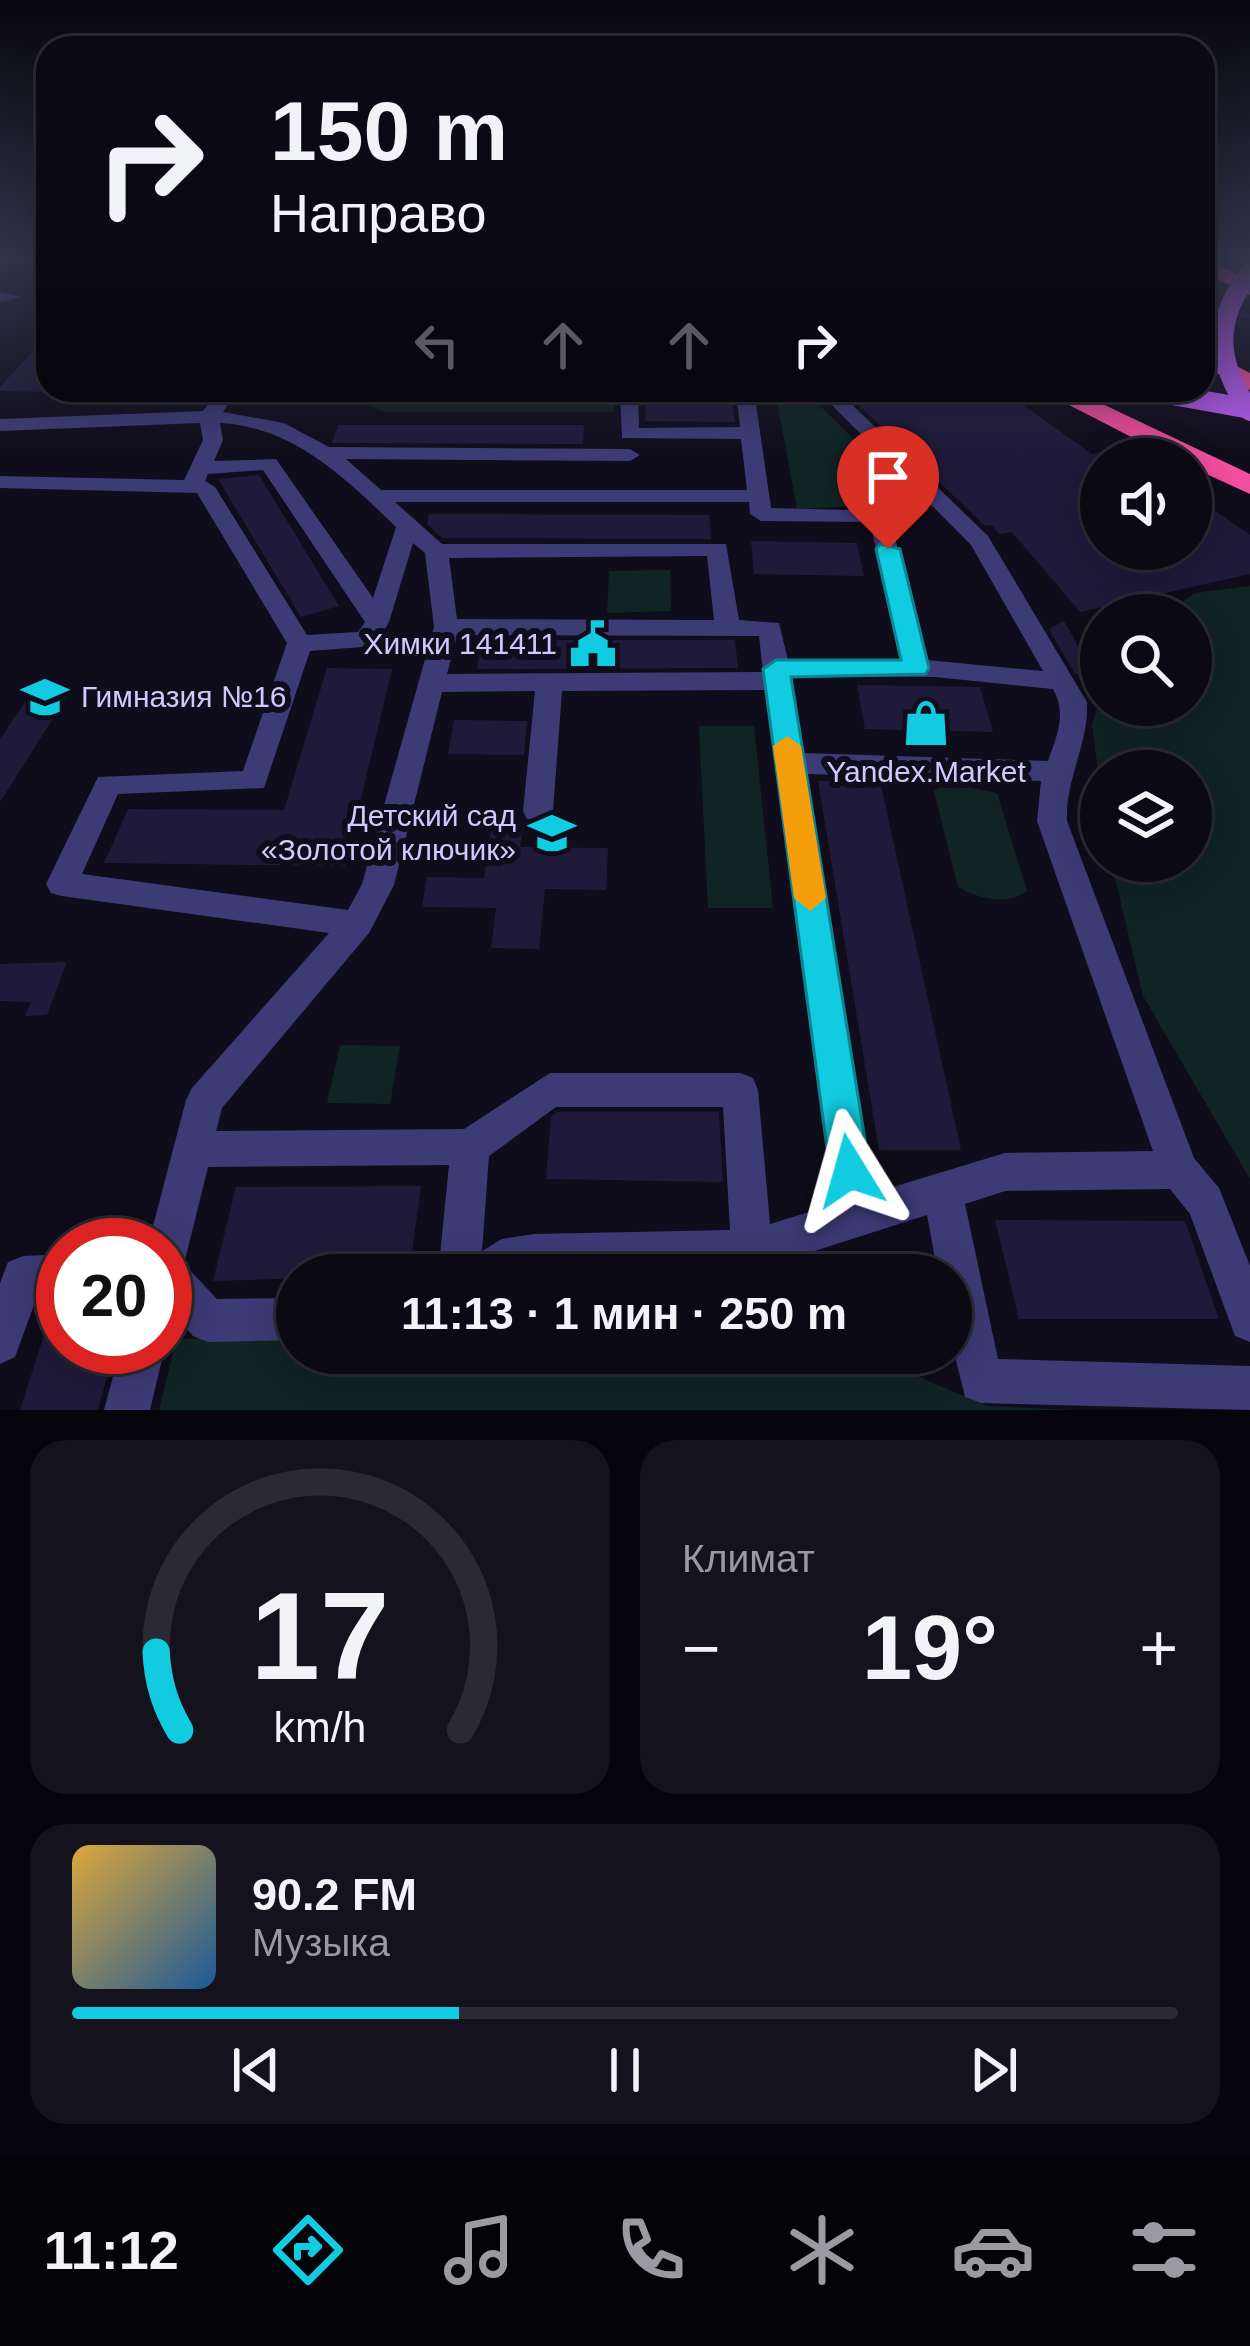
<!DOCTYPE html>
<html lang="ru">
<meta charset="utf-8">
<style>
:root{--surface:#0b0914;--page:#14121d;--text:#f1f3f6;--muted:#9a9aa0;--line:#2b2a34;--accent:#11cce0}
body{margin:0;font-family:Helvetica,sans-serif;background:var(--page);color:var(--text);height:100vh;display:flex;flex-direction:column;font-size:45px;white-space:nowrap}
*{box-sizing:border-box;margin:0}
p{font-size:39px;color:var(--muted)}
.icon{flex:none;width:66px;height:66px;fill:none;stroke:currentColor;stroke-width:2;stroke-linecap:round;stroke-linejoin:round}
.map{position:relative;height:1410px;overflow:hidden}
.side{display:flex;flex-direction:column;gap:30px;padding:30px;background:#06050b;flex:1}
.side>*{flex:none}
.hud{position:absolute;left:36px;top:36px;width:1179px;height:366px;border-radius:36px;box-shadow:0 6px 30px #0003,0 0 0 3px var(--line);background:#0b0914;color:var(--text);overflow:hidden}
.fabs{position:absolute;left:1080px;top:438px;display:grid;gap:24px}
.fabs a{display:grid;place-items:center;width:132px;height:132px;border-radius:50%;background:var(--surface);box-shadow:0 6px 30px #0003,0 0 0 3px var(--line);font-size:60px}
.speed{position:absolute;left:36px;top:1218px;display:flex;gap:24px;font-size:60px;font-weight:700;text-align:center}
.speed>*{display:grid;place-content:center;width:156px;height:156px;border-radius:50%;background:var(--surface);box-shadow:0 6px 30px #0003,0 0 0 3px var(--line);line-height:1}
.speed .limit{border:18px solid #d22;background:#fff;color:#111}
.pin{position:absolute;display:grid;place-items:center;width:102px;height:102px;color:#fff;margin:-123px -51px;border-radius:50% 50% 50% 0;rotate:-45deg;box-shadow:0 0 12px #0007}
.pin .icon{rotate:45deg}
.me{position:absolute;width:132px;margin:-66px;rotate:352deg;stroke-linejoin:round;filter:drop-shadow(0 0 9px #0008)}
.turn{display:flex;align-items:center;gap:42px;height:252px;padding:0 36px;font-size:54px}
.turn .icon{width:156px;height:156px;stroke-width:2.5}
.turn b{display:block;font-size:84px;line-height:102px}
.lanes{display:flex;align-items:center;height:114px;padding:0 36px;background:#0003;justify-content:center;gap:60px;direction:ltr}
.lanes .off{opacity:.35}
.big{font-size:90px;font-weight:600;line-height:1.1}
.side .widget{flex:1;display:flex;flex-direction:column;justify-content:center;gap:18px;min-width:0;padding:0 42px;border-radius:36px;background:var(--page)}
.side .dial{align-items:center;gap:0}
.dial svg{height:312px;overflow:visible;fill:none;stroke:var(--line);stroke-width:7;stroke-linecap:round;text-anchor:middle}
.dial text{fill:var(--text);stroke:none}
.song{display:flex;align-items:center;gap:36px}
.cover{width:144px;height:144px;border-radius:18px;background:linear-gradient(135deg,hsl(40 70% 55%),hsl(210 70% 35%))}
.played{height:12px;border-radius:6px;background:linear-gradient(90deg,var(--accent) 35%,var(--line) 35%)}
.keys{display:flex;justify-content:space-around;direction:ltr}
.heat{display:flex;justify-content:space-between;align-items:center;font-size:66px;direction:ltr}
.side .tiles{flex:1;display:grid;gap:30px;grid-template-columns:1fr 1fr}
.widget:last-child{grid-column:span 2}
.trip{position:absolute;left:276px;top:1254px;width:696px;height:120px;border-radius:60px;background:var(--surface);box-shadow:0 6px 30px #0003,0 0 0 3px var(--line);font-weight:600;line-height:120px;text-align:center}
.menu{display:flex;height:192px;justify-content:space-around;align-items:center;background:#040408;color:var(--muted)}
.menu .icon{width:84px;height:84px}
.menu .active{color:var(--accent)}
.menu b{font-size:54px;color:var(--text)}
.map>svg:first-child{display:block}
.green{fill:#102423}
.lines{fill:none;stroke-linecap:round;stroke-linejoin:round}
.stream{stroke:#0c1b34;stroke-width:4.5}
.building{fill:#201a3a}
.minor{fill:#3d3b76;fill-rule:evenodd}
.highway{fill:#f14e9d;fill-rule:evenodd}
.major-bridge{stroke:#b85af2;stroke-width:20}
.route{fill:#11cce0;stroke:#0b8592;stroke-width:3}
.slow{fill:#f59e0b}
.labels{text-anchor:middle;stroke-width:12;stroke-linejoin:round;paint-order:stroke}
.poi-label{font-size:30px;fill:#cfcafb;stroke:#0f0c1b;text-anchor:end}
</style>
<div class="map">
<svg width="1250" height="1410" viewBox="0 0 1250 1410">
<rect width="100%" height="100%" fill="#0f0c1b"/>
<g class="green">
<path d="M614 390V412H385L339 392Z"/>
<path d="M775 390H804L918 503 797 509Z"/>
<path d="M670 570 671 611 607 613 609 571Z"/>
<path d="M1250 586V1179L1143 996 1111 861H1191V771H1101V792L1092 725 1101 693V705H1191V615H1163L1195 593Z"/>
<path d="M699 726H754L773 908H708Z"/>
<path d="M948 783 997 793 1027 891C1006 906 980 899 958 887L934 791Z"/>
<path d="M340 1045 400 1046 390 1104 327 1103Z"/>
<path d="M297 1329V1353H863L987 1406 1075 1410H159L176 1340Z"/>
</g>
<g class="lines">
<path class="stream" d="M1203 302 1250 317"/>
</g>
<g class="building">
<path d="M48 335V392L0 391V387Z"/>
<path d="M843 390H1002L1092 454 1101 452V549H1191V494L1250 535V574L1080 612 1012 532 999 534 992 525 985 526Z"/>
<path d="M646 398 732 399 735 422 645 421Z"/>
<path d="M338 425H584L583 444 332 443Z"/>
<path d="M259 475 339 606 301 617 218 479Z"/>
<path d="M429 514 709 515 711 539 442 538 427 524Z"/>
<path d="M751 541 857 543 864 576 754 574Z"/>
<path d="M1064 621 1093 673 1075 674 1053 636 1049 629Z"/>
<path d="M481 640H735L738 668 477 669Z"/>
<path d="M327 668 392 669 345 866 104 863 128 809 284 810Z"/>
<path d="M857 685 980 687 993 732 865 729Z"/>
<path d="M31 693 68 695 0 802V739Z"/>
<path d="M454 720 527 721 524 755 448 754Z"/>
<path d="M818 781H880L961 1150H879Z"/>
<path d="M492 824H523L520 847 608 848 606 890 545 889 539 949 491 948 496 908 422 907 427 877 484 878Z"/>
<path d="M67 962 47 1015 25 1016 31 1002 0 1001V964Z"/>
<path d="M557 1112H719L723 1182 546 1179 551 1117Z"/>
<path d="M421 1186 409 1275 213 1281 236 1187Z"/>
<path d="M995 1220 1185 1221 1219 1319H1019Z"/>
<path d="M63 1300V1347H115L98 1410H20L55 1301Z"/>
</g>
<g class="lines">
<g class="minor">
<path d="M0 292 21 297 0 302Z"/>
<path d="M219 390H238L223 412 284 423 329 447 630 449 640 455 630 461 346 459 381 490H747L741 439 622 438 620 390H638L639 428 740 427 736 390H754L771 508 888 511 927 660 1043 671 971 545 817 390H837L988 536 1087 702C1089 744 1065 779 1067 821L1194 1158 1219 1188 1250 1266V1342L1235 1336 1190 1214 1170 1189 1005 1191 965 1204 998 1359 1250 1366V1410L981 1403 965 1397 951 1340V1275H938L927 1215 752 1271 438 1275 449 1165 208 1167 184 1264 217 1299 297 1298V1340L208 1342 193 1336 165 1305V1245H148L186 1100 192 1088 329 933 62 896 51 893 46 884 98 777 243 771 287 643 197 493 0 488V476L184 480 203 440 200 423 0 431V419L203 411ZM220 423C294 427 345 478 396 527L373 598 276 459 214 461 223 440ZM263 470 365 622 358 632 307 635 215 487 205 481 208 474ZM395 502H749L750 514 761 521 870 522 901 660H788L779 623 739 620 726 544H442ZM413 543 425 553 434 627 362 884 348 910 82 874 118 794 264 788 310 651 375 646 389 622ZM707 556 714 620 457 619 449 558ZM457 635 759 636 763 672 447 674ZM790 677H935L1053 689C1067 713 1057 736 1048 761L803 753ZM766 690 835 1204 770 1224 758 1090 753 1078 740 1073H550L464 1129 216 1131 222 1108 369 933 394 885 442 692 535 691 523 811 527 819H549L553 811 562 691ZM806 774 1041 781 1037 821 1153 1151 1005 1153 873 1193ZM556 1107H723L730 1230 534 1234 502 1239 482 1251 489 1156Z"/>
<path d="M63 1254V1296L37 1297 15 1357 0 1364V1283L8 1262 23 1256Z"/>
<path d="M121 1347H165L150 1410H104Z"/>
</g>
<g class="highway">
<path d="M1203 258 1250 280V295L1203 272Z"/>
<path d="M1203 349 1250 373V390L1203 366Z"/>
<path d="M1040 390H1073L1250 474V494L1191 467V459H1174Z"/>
</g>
<g class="major-bridge">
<path d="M1250 273C1213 320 1216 363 1250 411"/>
<path d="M1145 390 1250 409"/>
</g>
</g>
<linearGradient id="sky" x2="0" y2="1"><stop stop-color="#08070f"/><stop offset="0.57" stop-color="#31344a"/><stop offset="1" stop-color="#31344a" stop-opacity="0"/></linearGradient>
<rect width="1250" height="454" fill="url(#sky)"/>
<path class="route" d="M880 544 900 549 929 668 926 674 791 677 870 1171 864 1184 850 1190 836 1184 830 1171 763 669 776 660H901L876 549Z"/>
<path class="slow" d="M787 736 801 746 826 898 810 911 794 898 773 746Z"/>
<defs>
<symbol id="civic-bare" viewBox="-9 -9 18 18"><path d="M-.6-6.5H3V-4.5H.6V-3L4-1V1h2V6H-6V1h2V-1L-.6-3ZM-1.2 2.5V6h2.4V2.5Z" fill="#11cce0" stroke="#0f0c1b" stroke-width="2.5" paint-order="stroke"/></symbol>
<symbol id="school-bare" viewBox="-9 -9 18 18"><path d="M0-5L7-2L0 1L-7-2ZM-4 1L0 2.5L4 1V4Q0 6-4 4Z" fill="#11cce0" stroke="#0f0c1b" stroke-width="2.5" paint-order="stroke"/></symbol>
<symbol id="shop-bare" viewBox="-9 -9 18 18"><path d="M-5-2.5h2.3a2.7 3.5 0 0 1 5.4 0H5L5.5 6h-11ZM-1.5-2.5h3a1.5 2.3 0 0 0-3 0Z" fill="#11cce0" stroke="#0f0c1b" stroke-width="2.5" paint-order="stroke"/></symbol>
</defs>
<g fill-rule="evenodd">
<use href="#civic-bare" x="560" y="611" width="66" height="66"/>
<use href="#school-bare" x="12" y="664" width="66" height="66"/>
<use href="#shop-bare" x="893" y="690" width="66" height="66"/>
<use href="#school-bare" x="519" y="800" width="66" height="66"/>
</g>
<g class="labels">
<g class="poi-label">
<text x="557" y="654">Химки 141411</text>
<text x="81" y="707" text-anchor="start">Гимназия №16</text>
<text x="926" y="782" text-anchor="middle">Yandex.Market</text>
<text x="516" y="826">Детский сад<tspan x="516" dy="34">«Золотой ключик»</tspan></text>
</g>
</g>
</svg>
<div class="fabs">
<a><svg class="icon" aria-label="sound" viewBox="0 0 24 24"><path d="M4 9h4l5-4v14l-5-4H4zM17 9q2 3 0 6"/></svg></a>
<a><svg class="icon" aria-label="search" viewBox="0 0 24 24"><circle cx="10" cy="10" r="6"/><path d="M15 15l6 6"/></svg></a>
<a><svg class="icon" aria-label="layers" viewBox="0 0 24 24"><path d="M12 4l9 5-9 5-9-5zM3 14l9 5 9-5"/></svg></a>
</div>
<div class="speed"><div class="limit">20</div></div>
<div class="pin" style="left:888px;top:549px;background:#d93025"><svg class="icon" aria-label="arrive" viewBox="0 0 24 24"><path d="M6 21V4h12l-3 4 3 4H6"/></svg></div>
<svg class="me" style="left:850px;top:1171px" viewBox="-20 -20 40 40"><path d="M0-17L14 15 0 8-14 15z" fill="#11cce0" stroke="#fff" stroke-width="4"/></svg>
<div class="trip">11:13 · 1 мин · 250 m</div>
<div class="hud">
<div class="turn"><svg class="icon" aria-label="right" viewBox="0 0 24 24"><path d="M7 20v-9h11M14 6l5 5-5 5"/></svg><div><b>150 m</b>Направо</div></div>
<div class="lanes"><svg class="icon off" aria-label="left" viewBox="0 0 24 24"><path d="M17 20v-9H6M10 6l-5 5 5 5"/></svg><svg class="icon off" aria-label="ahead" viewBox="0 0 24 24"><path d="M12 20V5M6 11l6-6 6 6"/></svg><svg class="icon off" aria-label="ahead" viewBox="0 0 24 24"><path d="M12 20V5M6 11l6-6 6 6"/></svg><svg class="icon" aria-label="right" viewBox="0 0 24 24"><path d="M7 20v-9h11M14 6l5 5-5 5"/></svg></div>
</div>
</div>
<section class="side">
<div class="tiles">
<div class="widget dial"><svg viewBox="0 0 100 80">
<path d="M14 69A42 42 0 1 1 86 69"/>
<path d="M14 69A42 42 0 0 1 8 49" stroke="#11cce0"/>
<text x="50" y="56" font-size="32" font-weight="700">17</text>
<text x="50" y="72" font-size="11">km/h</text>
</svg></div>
<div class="widget"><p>Климат</p>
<div class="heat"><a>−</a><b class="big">19°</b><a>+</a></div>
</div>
<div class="widget">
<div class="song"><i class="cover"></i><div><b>90.2 FM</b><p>Музыка</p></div></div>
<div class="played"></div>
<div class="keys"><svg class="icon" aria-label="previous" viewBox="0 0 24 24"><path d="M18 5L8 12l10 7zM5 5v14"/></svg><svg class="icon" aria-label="pause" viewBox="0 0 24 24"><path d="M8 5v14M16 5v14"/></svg><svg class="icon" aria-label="next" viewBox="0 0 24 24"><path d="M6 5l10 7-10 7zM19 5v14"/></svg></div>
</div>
</div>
</section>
<nav class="menu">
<b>11:12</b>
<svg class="icon active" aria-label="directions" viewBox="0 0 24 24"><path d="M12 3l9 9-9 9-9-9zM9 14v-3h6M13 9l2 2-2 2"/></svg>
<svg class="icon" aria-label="music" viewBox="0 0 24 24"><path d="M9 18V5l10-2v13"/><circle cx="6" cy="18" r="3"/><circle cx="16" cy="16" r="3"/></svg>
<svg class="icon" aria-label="phone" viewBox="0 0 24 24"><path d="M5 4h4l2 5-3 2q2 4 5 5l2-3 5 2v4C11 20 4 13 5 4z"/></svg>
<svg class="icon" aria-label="climate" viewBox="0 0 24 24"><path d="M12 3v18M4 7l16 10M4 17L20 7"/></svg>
<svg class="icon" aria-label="car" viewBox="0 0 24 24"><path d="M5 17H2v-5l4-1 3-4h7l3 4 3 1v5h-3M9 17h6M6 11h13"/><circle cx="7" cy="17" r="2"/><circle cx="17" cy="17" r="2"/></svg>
<svg class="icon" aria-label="filters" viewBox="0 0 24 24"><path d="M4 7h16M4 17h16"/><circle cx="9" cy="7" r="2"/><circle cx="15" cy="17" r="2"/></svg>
</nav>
